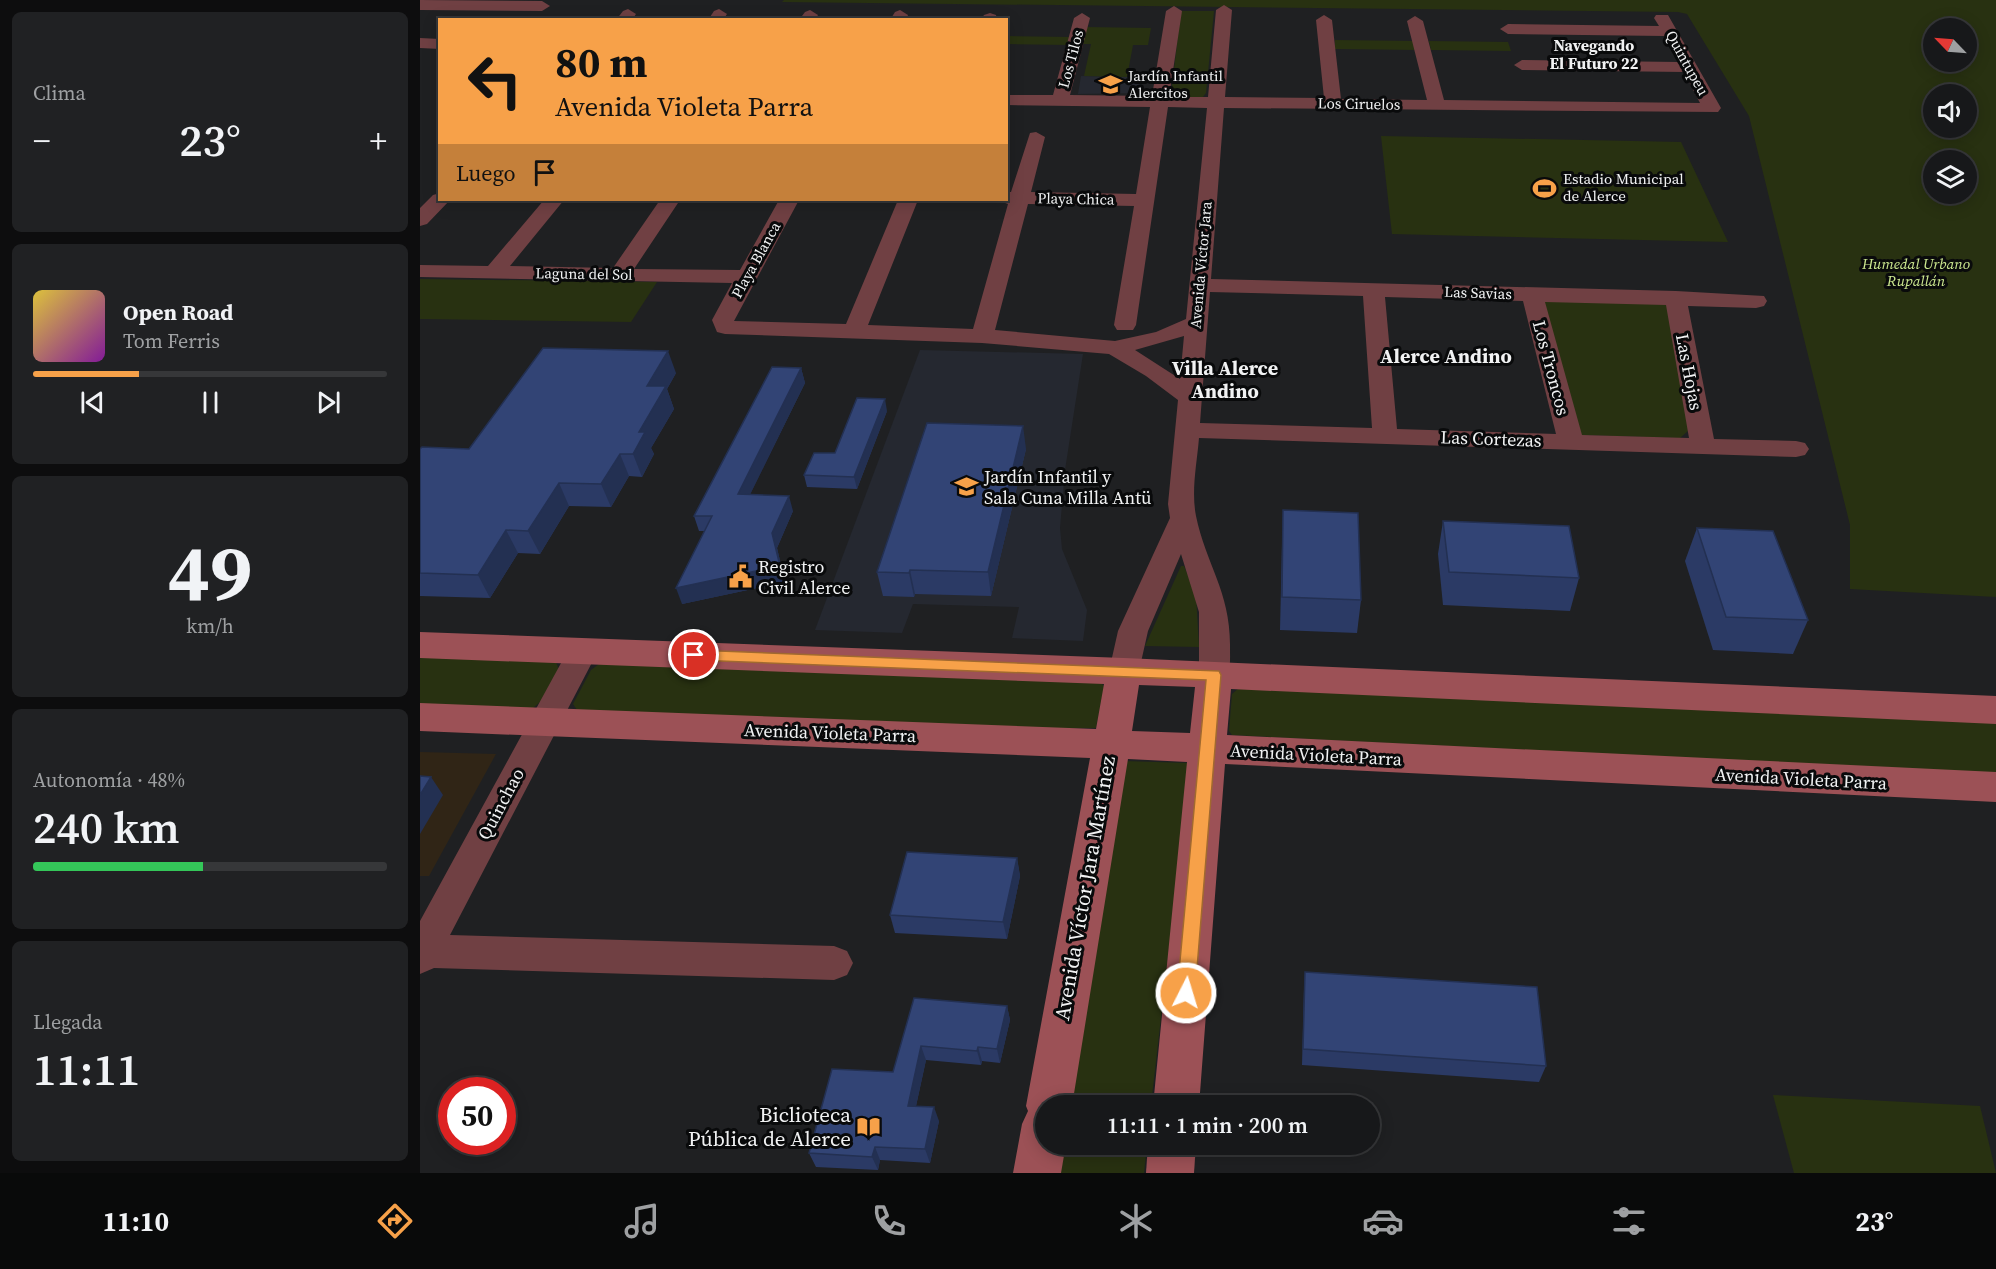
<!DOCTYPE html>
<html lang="es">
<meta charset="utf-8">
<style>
:root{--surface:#17181a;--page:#202123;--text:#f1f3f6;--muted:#9ea0a2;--line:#363739;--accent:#f7a149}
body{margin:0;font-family:"Source Serif 4",serif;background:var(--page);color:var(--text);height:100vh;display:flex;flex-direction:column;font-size:22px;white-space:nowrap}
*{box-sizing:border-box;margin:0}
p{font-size:20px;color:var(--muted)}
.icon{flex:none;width:33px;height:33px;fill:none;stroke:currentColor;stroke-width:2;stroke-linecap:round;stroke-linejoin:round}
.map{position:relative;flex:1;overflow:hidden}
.side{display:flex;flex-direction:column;gap:12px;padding:12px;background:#0d0d0e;width:420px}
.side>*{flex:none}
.hud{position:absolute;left:18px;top:18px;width:570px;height:183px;border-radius:0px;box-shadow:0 3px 15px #0003,0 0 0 2px var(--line);background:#f7a149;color:#111;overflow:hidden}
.needle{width:39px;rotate:295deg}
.controls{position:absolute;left:1503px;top:18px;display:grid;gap:12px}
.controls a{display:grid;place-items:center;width:54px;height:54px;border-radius:50%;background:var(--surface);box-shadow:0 3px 15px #0003,0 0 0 2px var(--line);font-size:30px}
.speed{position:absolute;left:18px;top:1077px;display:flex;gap:12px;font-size:30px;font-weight:700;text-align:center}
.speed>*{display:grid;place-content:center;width:78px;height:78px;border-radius:50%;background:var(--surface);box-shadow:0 3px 15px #0003,0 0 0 2px var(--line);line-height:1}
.speed .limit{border:9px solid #d22;background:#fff;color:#111}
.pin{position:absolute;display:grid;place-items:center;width:51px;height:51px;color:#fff;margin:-26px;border:3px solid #fff;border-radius:50%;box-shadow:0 2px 6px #0007}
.me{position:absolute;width:66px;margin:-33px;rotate:5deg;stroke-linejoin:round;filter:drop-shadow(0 0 4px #0008)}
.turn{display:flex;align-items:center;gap:21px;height:126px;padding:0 18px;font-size:27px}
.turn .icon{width:78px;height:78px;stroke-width:2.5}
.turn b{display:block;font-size:42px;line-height:51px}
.then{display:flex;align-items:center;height:57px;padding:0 18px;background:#0003;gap:12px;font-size:22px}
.big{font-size:45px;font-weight:600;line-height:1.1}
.side .widget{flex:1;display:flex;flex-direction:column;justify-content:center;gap:9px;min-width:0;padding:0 21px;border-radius:9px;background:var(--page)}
.side .dial{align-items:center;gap:0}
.dial b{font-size:78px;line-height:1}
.song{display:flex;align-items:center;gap:18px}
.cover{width:72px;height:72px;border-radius:9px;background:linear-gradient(135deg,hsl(50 70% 55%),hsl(290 70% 35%))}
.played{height:6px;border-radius:3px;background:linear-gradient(90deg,var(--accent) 30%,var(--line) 30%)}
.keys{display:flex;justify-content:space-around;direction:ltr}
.heat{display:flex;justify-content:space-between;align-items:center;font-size:33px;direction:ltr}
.charge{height:9px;border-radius:4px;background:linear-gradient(90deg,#34c759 48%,var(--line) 0)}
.trip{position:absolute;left:615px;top:1095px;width:345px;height:60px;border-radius:30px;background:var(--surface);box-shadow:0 3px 15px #0003,0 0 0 2px var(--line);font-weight:600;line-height:60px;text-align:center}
.dock{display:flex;height:96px;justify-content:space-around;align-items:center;background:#090a0a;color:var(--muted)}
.dock .icon{width:42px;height:42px}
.dock .active{color:var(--accent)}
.dock b{font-size:27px;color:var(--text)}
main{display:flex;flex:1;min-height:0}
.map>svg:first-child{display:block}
.commercial{fill:#302516}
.built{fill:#252830}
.green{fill:#283111;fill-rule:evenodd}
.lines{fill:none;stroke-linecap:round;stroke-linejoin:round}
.street{fill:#704043;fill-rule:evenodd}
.secondary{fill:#9c5156;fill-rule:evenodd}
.wall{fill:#2b3a65}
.shaded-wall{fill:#233052}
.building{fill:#324475;stroke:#233052;stroke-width:1.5}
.route{fill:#f7a149;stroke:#a1692f;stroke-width:1.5}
.labels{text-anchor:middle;stroke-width:6;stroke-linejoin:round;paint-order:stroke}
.far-street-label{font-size:15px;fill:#f1f2f3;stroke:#090a0b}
.far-poi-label{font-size:15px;fill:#f1f2f3;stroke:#090a0b;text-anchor:start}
.far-park-label{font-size:15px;font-style:italic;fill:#cde990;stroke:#090a0b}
.far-neighbourhood-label{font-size:16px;font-weight:bold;fill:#f1f2f3;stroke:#090a0b}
.street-label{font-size:18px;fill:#f1f2f3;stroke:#090a0b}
.poi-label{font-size:18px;fill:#f1f2f3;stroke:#090a0b;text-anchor:start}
.neighbourhood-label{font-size:20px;font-weight:bold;fill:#f1f2f3;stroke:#090a0b}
.near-street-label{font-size:21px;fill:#f1f2f3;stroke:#090a0b}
.near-poi-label{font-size:21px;fill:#f1f2f3;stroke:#090a0b;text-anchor:end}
</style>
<main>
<section class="side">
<div class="widget"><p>Clima</p>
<div class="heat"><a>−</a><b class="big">23°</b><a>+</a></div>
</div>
<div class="widget">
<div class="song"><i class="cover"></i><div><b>Open Road</b><p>Tom Ferris</p></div></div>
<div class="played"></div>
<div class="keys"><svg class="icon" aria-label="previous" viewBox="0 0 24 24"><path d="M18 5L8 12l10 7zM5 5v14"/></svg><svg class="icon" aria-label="pause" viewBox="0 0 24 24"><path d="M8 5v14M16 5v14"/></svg><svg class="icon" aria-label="next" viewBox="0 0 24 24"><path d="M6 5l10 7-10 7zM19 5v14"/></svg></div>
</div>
<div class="widget dial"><b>49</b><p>km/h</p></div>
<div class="widget"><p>Autonomía · 48%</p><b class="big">240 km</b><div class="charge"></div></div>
<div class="widget"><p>Llegada</p><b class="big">11:11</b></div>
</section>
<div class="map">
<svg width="1576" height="1173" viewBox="0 0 1576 1173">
<rect width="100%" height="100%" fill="#1f2022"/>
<path class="commercial" d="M0 752 76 754 9 876H0Z"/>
<g class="built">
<path d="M661 76 722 77 720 93 658 94Z"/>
<path d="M500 350 663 354 645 470 640 528 642 549 667 610 663 641 592 638 599 607 493 604 482 633 395 630Z"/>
</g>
<g class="green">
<path d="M364 0H1576V597L1430 589V525L1329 116 1267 14 1258 12 362 2ZM1514 28H1546V62H1514ZM1514 94H1546V128H1514ZM1514 160H1546V194H1514Z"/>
<path d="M761 11H794L786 93 782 98 757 97 751 94Z"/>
<path d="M665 27 731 28 728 45H713L707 77 664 76 671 44H661Z"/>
<path d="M587 36 651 37 649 45 587 44Z"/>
<path d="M915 40 994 41 996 50 915 49Z"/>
<path d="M1009 41 1088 42 1091 51 1011 50Z"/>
<path d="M961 136 1261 142 1308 242 972 234Z"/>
<path d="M0 279 237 282 211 322 0 319Z"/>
<path d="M1123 301 1245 304 1248 307 1269 430 1260 438 1160 435Z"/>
<path d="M761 566H764L776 595 779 647 725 646Z"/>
<path d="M0 657 136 662 139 670 121 701 112 709 0 705Z"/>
<path d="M179 664 681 683 684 686 676 728H585L157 710 153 704 171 670Z"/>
<path d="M819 688 1576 722V774L812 735 809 731 812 694Z"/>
<path d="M703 761 770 763 731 1105 650 1106Z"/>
<path d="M1353 1095 1560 1106 1576 1173H1374Z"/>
<path d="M643 1145H727L724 1173H639Z"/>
</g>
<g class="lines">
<g class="street">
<path d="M0 0 122 1 130 6 122 11 0 10Z"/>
<path d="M804 5 812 10 805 97 904 98 896 20 904 15 912 20 921 99 1007 100 987 21 995 16 1003 21 1024 100 1280 103 1264 72 1102 70 1094 65 1102 60 1258 62 1244 36 1088 34 1080 29 1088 24 1239 26 1234 18 1236 15H1248L1301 108 1298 112 804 108 791 279 1256 291 1344 296 1347 301 1344 306 1336 308 1268 306 1294 439 1376 441 1385 443 1389 449 1385 455 1376 457 779 438C777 463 771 491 776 516 786 565 811 592 810 648 810 660 811 672 805 683L794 686 783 683 779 675V612L761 554 728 631 719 671 715 679 704 682 693 679 689 671 698 631 750 518 748 504 758 400 726 376 689 354 562 343 305 334 297 332 292 320 312 283 0 277V265L68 266 124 200H144L90 266 193 268 240 200H260L214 269 320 270 359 200H379L314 321 426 324 478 200H498L448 325 553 329 588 204 577 200H586V192H591L610 133 616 132 625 137 611 192 716 194 730 107 586 105V95H633L654 18 662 13 670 18 650 95 732 96 746 11 754 6 762 11 749 97H788L796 10ZM748 107 787 108 766 319 736 332 695 341 575 330 608 204 714 206 694 325 697 330H713L716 325ZM790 292 943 296 952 428 780 423ZM965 297 1103 301 1136 434 977 429ZM1125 302 1246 305 1269 438 1162 435ZM764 336 760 379 715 350Z"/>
<path d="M208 9 216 14 212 20H196L203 11Z"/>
<path d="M299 9 307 14 303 20H288L294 11Z"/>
<path d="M390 10 398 15 395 20H379L385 12Z"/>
<path d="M480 10 488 15 486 20H470L475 12Z"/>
<path d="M570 13 576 15 577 20H561L564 15Z"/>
<path d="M0 38 20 39V49L0 48Z"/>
<path d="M20 193V200H30L7 224 0 226V208L13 195Z"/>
<path d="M163 640 174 643 178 651 30 935 414 946 427 951 433 963 427 975 414 980 14 968 0 974V921L152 643Z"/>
</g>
<g class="secondary">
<path d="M0 632 704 658 1576 696V724L811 689 807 735 1576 772V802L805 764 779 1106H733L767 762 708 759 652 1106H626V1144H646L641 1173H593L602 1124 608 1111 606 1106 670 758 0 731V703L676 729 684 684 0 658ZM719 685 775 687 770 733 712 731Z"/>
<path d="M728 1144H776L774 1173H726Z"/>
</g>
</g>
<g class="wall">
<path d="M381 368 385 383 330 494 373 511 357 548 365 582 262 604 285 531H279L274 516Z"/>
<path d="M256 373 247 389 254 409 231 448 234 454 222 477 209 476 191 507 149 506 120 554 98 553 70 598 0 596V449H49Z"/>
<path d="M467 411 437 489 387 487 384 475 415 453Z"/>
<path d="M606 449 571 596 495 594 494 597 463 596 457 572Z"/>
<path d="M863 510 941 600 937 633 860 630 862 543Z"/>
<path d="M1023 521 1159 578 1150 611 1023 605 1018 554Z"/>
<path d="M1277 528 1388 620 1373 654 1293 650 1265 561Z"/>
<path d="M597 858 600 876 587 939 475 933 470 915Z"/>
<path d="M885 972 1126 1066 1119 1082 882 1065 884 989Z"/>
<path d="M494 998 587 1006 590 1020 580 1063 562 1061 561 1065 506 1060 496 1106 519 1121 510 1163 460 1160 458 1170 396 1167 389 1153 473 1072Z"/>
</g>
<g class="shaded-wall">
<path d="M248 351 256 373 247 389 254 409 231 448 234 454 222 477 213 454 219 432 227 386Z"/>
<path d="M381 368 385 383 323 509 318 494Z"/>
<path d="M465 399 467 411 437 489 434 477Z"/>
<path d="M603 426 606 449 571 596 568 572Z"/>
<path d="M200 454 209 476 191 507 181 484Z"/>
<path d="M139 483 149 506 120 554 108 531Z"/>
<path d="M369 496 373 511 357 548 365 582 262 604 256 588 352 533Z"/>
<path d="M86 530 98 553 70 598 58 575Z"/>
<path d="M490 570 495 594 494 597 489 573Z"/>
<path d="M11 777 23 795 0 834V795Z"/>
<path d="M597 858 600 876 587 939 583 922Z"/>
<path d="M587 1006 590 1020 580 1063 577 1049Z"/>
<path d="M501 1046 506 1060 493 1120 488 1106Z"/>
<path d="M558 1047 562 1061 561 1065 557 1051Z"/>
<path d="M514 1107 519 1121 510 1163 505 1149Z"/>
<path d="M455 1147 460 1160 458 1170 452 1157Z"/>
</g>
<g class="building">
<path d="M123 348 248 351 227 386H246L219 432H225L213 454H200L181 484 139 483 108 531 86 530 58 575 0 573V449L2 447 49 449Z"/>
<path d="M352 367 381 368 318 494 369 496 352 533 360 566 256 588 292 516H274Z"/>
<path d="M437 398 465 399 434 477 384 475 394 453H415Z"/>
<path d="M507 423 603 426 568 572 490 570 489 573 457 572Z"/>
<path d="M863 510 938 513 941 600 862 597Z"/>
<path d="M1023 521 1149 526 1159 578 1029 572Z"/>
<path d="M1277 528 1353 531 1388 620 1306 617Z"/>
<path d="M0 776 11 777 0 795Z"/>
<path d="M487 852 597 858 583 922 470 915Z"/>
<path d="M885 972 1117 987 1126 1066 883 1049Z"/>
<path d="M494 998 587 1006 577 1049 558 1047 557 1051 501 1046 488 1106 514 1107 505 1149 455 1147 452 1157 389 1153 412 1069 473 1072Z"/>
</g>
<path class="route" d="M274 650 799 671 801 675 775 993 773 999 766 1002 760 999 757 993 786 680 274 660 267 655Z"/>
<defs>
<symbol id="school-bare" viewBox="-9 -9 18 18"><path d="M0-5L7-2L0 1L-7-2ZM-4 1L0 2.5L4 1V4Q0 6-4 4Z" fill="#f7a149" stroke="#090a0b" stroke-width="2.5" paint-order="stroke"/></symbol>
<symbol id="stadium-bare" viewBox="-9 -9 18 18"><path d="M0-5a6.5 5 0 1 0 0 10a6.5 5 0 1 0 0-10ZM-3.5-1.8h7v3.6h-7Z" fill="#f7a149" stroke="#090a0b" stroke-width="2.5" paint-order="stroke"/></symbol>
<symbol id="civic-bare" viewBox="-9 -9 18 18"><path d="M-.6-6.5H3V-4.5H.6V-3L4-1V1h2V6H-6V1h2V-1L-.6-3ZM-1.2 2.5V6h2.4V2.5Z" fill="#f7a149" stroke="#090a0b" stroke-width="2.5" paint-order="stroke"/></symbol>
<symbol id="library-bare" viewBox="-9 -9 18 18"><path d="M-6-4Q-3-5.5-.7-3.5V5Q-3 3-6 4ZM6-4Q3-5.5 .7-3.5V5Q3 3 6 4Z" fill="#f7a149" stroke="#090a0b" stroke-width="2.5" paint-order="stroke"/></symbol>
</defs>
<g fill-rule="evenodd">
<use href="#school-bare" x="674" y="68" width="33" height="33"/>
<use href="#stadium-bare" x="1108" y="172" width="33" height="33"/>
<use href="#school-bare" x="530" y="470" width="33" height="33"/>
<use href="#civic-bare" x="304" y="560" width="33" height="33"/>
<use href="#library-bare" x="432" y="1110" width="33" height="33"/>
</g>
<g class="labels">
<g class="far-street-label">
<text transform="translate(651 59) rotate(-75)" y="5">Los Tilos</text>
<text transform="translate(1267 63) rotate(61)" y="5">Quintupeu</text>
<text transform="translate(939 104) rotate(1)" y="5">Los Ciruelos</text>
<text transform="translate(656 199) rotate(1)" y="5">Playa Chica</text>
<text transform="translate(336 260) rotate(-61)" y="5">Playa Blanca</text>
<text transform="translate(781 265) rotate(-85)" y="5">Avenida Víctor Jara</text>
<text transform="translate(164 274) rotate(1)" y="5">Laguna del Sol</text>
<text transform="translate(1058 293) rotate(2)" y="5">Las Savias</text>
</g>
<g class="far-poi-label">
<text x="708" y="81">Jardín Infantil<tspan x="708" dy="17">Alercitos</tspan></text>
<text x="1143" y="184">Estadio Municipal<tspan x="1143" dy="17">de Alerce</tspan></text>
</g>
<g class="far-park-label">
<text x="1496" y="269">Humedal Urbano<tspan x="1496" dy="17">Rupallán</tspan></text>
</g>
<g class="far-neighbourhood-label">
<text x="1174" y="51">Navegando<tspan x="1174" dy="18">El Futuro 22</tspan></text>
</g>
<g class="street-label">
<text transform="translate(1131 368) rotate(75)" y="6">Los Troncos</text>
<text transform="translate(1269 372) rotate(79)" y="6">Las Hojas</text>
<text transform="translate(1071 439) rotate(2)" y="6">Las Cortezas</text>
<text transform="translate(410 733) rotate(2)" y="6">Avenida Violeta Parra</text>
<text transform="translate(896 755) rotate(3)" y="6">Avenida Violeta Parra</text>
<text transform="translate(1381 779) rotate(3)" y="6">Avenida Violeta Parra</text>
<text transform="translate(81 804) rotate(-62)" y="6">Quinchao</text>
</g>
<g class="poi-label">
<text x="564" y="483">Jardín Infantil y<tspan x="564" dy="21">Sala Cuna Milla Antü</tspan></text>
<text x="338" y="573">Registro<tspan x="338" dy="21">Civil Alerce</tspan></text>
</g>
<g class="neighbourhood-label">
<text x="1026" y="363">Alerce Andino</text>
<text x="805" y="375">Villa Alerce<tspan x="805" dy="23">Andino</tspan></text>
</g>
<g class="near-street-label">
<text transform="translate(665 888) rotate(-80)" y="7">Avenida Víctor Jara Martínez</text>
</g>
<g class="near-poi-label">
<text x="431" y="1122">Biclioteca<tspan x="431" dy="24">Pública de Alerce</tspan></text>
</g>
</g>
</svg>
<div class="controls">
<a><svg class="needle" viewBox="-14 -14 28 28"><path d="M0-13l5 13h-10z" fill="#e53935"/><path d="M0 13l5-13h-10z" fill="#9ea0a2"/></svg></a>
<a><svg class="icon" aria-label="sound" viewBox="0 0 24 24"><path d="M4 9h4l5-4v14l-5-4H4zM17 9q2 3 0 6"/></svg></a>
<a><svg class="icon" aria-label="layers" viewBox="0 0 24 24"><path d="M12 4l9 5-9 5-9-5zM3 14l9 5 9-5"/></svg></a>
</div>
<div class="speed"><div class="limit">50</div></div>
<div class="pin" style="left:274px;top:655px;background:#d93025"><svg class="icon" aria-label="arrive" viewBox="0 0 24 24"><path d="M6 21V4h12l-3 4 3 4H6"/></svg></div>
<svg class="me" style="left:766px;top:993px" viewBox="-20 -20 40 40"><circle r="17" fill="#f7a149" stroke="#fff" stroke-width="3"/><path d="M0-11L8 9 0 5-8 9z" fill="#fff"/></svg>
<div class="trip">11:11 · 1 min · 200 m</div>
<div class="hud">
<div class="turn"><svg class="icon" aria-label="left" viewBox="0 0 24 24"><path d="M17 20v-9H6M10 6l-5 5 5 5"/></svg><div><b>80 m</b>Avenida Violeta Parra</div></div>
<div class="then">Luego<svg class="icon" aria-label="arrive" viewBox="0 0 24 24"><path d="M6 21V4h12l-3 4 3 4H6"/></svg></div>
</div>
</div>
</main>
<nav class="dock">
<b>11:10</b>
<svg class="icon active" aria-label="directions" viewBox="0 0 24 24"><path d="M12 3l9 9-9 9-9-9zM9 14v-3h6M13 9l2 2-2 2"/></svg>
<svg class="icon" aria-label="music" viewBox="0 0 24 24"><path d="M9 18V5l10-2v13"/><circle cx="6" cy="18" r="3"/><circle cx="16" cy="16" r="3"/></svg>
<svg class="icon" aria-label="phone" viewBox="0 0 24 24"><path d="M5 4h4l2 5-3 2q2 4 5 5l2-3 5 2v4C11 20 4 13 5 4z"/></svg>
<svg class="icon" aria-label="climate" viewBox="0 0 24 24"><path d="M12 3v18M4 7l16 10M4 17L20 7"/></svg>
<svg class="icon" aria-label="car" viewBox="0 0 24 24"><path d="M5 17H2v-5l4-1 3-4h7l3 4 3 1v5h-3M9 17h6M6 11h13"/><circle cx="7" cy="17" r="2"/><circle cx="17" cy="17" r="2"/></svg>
<svg class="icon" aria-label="filters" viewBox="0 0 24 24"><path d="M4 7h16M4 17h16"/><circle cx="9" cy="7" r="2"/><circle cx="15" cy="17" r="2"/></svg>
<b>23°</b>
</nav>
